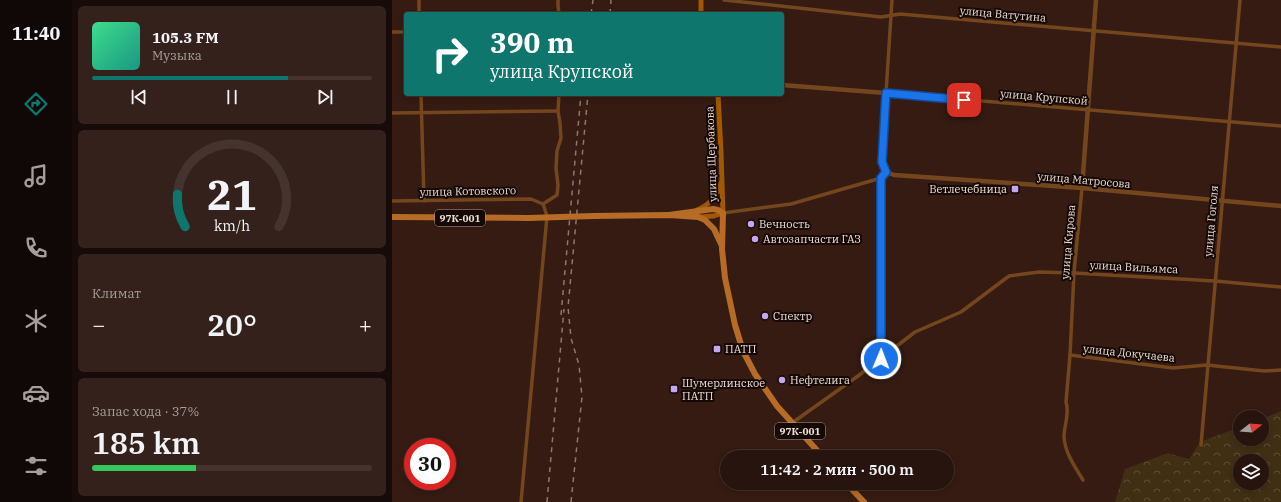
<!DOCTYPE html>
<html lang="ru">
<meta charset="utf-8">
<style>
:root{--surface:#28140e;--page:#34211c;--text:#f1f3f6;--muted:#a59e9e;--line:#44332e;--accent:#0f766e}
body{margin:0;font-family:"IBM Plex Serif",serif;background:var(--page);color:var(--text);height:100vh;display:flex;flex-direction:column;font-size:15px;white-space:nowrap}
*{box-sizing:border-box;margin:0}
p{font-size:13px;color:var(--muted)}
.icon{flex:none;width:22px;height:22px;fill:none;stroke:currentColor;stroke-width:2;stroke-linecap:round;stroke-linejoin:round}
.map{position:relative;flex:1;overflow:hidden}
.side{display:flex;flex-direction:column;gap:6px;padding:6px;background:#160b08;width:320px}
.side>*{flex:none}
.banner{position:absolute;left:12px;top:12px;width:380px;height:84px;border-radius:4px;box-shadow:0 2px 6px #0003,0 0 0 1px var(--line);background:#0f766e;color:#fff;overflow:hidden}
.needle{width:26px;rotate:73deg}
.tools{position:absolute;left:841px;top:410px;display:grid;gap:8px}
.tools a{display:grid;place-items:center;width:36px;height:36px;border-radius:50%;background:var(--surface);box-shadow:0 2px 6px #0003,0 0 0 1px var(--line);font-size:20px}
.speed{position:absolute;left:12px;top:438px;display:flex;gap:8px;font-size:20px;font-weight:700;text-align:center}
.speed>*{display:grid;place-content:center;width:52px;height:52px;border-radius:50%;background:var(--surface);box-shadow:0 2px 6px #0003,0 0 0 1px var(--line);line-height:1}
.speed .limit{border:6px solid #d22;background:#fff;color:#111}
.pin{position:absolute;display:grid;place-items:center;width:34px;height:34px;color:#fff;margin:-17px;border-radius:8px;box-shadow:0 2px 6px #0006}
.me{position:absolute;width:44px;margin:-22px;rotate:1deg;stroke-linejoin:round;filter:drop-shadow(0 0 3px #0008)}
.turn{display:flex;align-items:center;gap:14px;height:84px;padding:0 20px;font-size:18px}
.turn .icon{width:52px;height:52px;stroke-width:2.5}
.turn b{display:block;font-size:28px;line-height:34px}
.big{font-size:30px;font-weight:600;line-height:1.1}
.side .tile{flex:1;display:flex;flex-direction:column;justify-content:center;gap:6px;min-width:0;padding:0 14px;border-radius:6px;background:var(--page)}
.side .dial{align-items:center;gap:0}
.dial svg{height:104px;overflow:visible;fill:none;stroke:var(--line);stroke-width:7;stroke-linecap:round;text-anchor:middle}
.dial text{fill:var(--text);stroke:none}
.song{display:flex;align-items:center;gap:12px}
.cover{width:48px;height:48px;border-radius:6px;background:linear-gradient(135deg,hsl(150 70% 55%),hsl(170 70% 35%))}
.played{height:4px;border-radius:2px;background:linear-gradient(90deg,var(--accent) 70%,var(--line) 70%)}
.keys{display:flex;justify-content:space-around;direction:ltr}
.heat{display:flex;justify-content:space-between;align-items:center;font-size:22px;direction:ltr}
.charge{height:6px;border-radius:3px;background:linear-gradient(90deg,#34c759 37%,var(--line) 0)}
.trip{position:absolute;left:328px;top:450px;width:234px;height:40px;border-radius:20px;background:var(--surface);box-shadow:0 2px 6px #0003,0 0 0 1px var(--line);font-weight:600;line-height:40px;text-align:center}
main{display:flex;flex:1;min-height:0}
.tab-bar{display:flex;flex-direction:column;width:72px;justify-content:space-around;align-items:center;background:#100806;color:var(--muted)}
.tab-bar .icon{width:28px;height:28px}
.tab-bar .active{color:var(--accent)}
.tab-bar b{font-size:18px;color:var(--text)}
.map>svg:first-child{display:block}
.forest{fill:url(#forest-crowns);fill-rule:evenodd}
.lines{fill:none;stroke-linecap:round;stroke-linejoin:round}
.minor{stroke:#74461e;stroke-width:3.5}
.tertiary{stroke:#74461e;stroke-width:4.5}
.secondary{stroke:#a05802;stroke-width:5}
.primary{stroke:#b66c26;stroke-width:6}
.rail{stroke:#8d776f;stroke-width:1.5;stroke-dasharray:5 5;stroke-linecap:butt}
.primary-bridge{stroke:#b66c26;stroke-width:6}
.route-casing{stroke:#114b97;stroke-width:10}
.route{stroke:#1a73e8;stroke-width:7}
.poi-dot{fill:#c6a6f0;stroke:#150906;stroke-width:1.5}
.labels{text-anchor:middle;stroke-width:4;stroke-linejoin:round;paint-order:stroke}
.shield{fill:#150906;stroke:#ad9d97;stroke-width:1}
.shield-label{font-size:10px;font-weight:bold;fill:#eedcd5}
.street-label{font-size:11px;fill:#eedcd5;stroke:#150906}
.poi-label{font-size:11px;fill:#eedcd5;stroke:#150906;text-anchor:start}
</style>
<main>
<nav class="tab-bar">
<b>11:40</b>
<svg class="icon active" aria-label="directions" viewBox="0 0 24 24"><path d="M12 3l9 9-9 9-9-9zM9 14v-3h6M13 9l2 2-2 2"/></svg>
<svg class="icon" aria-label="music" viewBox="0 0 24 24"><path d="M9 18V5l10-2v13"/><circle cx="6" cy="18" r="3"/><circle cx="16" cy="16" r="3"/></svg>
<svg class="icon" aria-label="phone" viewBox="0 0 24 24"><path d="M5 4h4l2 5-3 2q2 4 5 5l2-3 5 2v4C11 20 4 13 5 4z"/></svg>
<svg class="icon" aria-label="climate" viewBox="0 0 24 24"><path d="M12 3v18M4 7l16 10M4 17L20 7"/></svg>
<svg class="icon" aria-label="car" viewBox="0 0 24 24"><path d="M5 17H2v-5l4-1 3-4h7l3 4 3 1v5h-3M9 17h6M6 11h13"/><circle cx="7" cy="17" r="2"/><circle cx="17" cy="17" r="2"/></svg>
<svg class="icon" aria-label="filters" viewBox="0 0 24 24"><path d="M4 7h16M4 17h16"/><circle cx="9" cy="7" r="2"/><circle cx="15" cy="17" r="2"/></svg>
</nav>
<section class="side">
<div class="tile">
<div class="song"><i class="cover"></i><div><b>105.3 FM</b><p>Музыка</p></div></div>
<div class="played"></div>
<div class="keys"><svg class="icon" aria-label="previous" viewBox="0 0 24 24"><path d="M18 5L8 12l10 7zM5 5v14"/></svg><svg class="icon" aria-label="pause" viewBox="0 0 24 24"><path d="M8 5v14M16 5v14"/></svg><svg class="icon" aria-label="next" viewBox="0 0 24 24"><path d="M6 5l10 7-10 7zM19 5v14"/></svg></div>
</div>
<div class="tile dial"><svg viewBox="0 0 100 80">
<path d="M14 69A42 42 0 1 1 86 69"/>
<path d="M14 69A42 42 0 0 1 8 44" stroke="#0f766e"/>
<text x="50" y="56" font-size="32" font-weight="700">21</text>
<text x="50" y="72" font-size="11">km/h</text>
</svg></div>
<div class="tile"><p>Климат</p>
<div class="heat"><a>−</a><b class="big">20°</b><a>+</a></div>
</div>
<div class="tile"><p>Запас хода · 37%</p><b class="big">185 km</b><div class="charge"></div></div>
</section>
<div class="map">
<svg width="889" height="502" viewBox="0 0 889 502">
<defs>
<pattern id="forest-crowns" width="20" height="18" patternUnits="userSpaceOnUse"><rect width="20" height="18" fill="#402f13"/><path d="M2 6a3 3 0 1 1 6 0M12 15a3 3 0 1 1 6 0" fill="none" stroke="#5c4d34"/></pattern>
</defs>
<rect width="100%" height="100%" fill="#351b12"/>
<path class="forest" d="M889 411V502H723L733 469 776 453 797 459 808 442 848 427V439H870V419ZM848 461H870V483H848Z"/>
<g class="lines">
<g class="minor">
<path d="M166 0V6L167 14"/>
<path d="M332 0 489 17 508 14 889 47"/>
<path d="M500 0 494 93 889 126"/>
<path d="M27 14V0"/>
<path d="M0 32H14"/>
<path d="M29 94 32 201"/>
<path d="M0 113 166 111"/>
<path d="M690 188 682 273 678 355 674 402C678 414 672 425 672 437 673 453 683 467 691 480"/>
<path d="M0 201 139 199 151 204"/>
<path d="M151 204 165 195 166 185 164 168 165 151 169 138 168 123 166 111 167 94"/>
<path d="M331 213 399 204 489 178"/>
<path d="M678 355 781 368 815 365 872 371 889 370"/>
<path d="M489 359V178L494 172"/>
<path d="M400 423 466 376 523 332 569 312 617 276 647 272 682 273 823 281 889 287"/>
<path d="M809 445 848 0"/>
<path d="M129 502 155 216 151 204"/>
</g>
<g class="tertiary">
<path d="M390 85 494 93 490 162 494 172 502 175 690 188 889 206"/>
<path d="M690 188 704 0"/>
</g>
<g class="secondary">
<path d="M309 14V0"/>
<path d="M305 210C317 205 326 195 329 183"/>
<path d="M307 217 322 216 331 213 329 152 326 94"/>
</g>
<g class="primary">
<path d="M277 215 321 209 326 210 331 213 330 249 333 278 343 325 351 351 363 374 385 406 431 457"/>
<path d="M201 216 277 215 306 217 313 220 322 229 329 244"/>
<path d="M0 217 136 218"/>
<path d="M454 483 472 502"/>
</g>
<g class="rail">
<path d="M199 14 201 0"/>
<path d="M218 14 219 0"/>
<path d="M169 315 189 94"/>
<path d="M155 502 172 309"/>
<path d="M179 502 190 397 187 365 179 338 176 307 196 94"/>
</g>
<path class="primary-bridge" d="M136 218 201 216"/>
</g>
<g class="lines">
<defs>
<path id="route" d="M489 359V178L494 172 490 162 494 93 572 100"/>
</defs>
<use href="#route" class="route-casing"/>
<use href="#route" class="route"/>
</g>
<g class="poi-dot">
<rect x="619" y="185" width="8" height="8" rx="2"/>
<circle cx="359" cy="224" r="4"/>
<circle cx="363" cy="239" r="4"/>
<circle cx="373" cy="316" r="4"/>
<rect x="321" y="345" width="8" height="8" rx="2"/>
<circle cx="390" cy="380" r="4"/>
<rect x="278" y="385" width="8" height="8" rx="2"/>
</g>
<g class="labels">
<g class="shield">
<rect x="43" y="210" width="50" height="16" rx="3"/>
<rect x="383" y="423" width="50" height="16" rx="3"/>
</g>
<g class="shield-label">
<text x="68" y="222">97К-001</text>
<text x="408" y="435">97К-001</text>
</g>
<g class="street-label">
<text transform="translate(611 14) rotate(5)" y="4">улица Ватутина</text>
<text transform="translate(652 97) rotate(5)" y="4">улица Крупской</text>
<text transform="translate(319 154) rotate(-92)" y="4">улица Щербакова</text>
<text transform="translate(692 180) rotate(5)" y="4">улица Матросова</text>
<text transform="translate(76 191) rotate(-1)" y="4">улица Котовского</text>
<text transform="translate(819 221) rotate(-85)" y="4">улица Гоголя</text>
<text transform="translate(676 242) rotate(-85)" y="4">улица Кирова</text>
<text transform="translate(742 267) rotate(3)" y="4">улица Вильямса</text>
<text transform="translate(737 353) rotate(6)" y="4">улица Докучаева</text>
</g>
<g class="poi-label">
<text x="615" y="193" text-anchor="end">Ветлечебница</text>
<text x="367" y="228">Вечность</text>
<text x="371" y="243">Автозапчасти ГАЗ</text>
<text x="381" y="320">Спектр</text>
<text x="333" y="353">ПАТП</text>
<text x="398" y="384">Нефтелига</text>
<text x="290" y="387">Шумерлинское<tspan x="290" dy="13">ПАТП</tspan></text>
</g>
</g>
</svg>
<div class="tools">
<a><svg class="needle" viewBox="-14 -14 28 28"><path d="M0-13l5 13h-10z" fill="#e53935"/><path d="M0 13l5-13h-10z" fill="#a59e9e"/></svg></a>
<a><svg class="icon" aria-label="layers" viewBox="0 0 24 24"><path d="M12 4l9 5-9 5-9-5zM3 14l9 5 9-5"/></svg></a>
</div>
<div class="speed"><div class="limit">30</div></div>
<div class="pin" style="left:572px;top:100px;background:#d93025"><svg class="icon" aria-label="arrive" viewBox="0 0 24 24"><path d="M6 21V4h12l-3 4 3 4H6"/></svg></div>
<svg class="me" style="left:489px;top:359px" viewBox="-20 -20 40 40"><circle r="17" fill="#1a73e8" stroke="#fff" stroke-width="3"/><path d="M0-11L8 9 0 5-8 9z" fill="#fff"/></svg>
<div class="trip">11:42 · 2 мин · 500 m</div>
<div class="banner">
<div class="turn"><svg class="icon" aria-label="right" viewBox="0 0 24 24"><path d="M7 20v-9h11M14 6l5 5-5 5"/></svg><div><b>390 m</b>улица Крупской</div></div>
</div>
</div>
</main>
